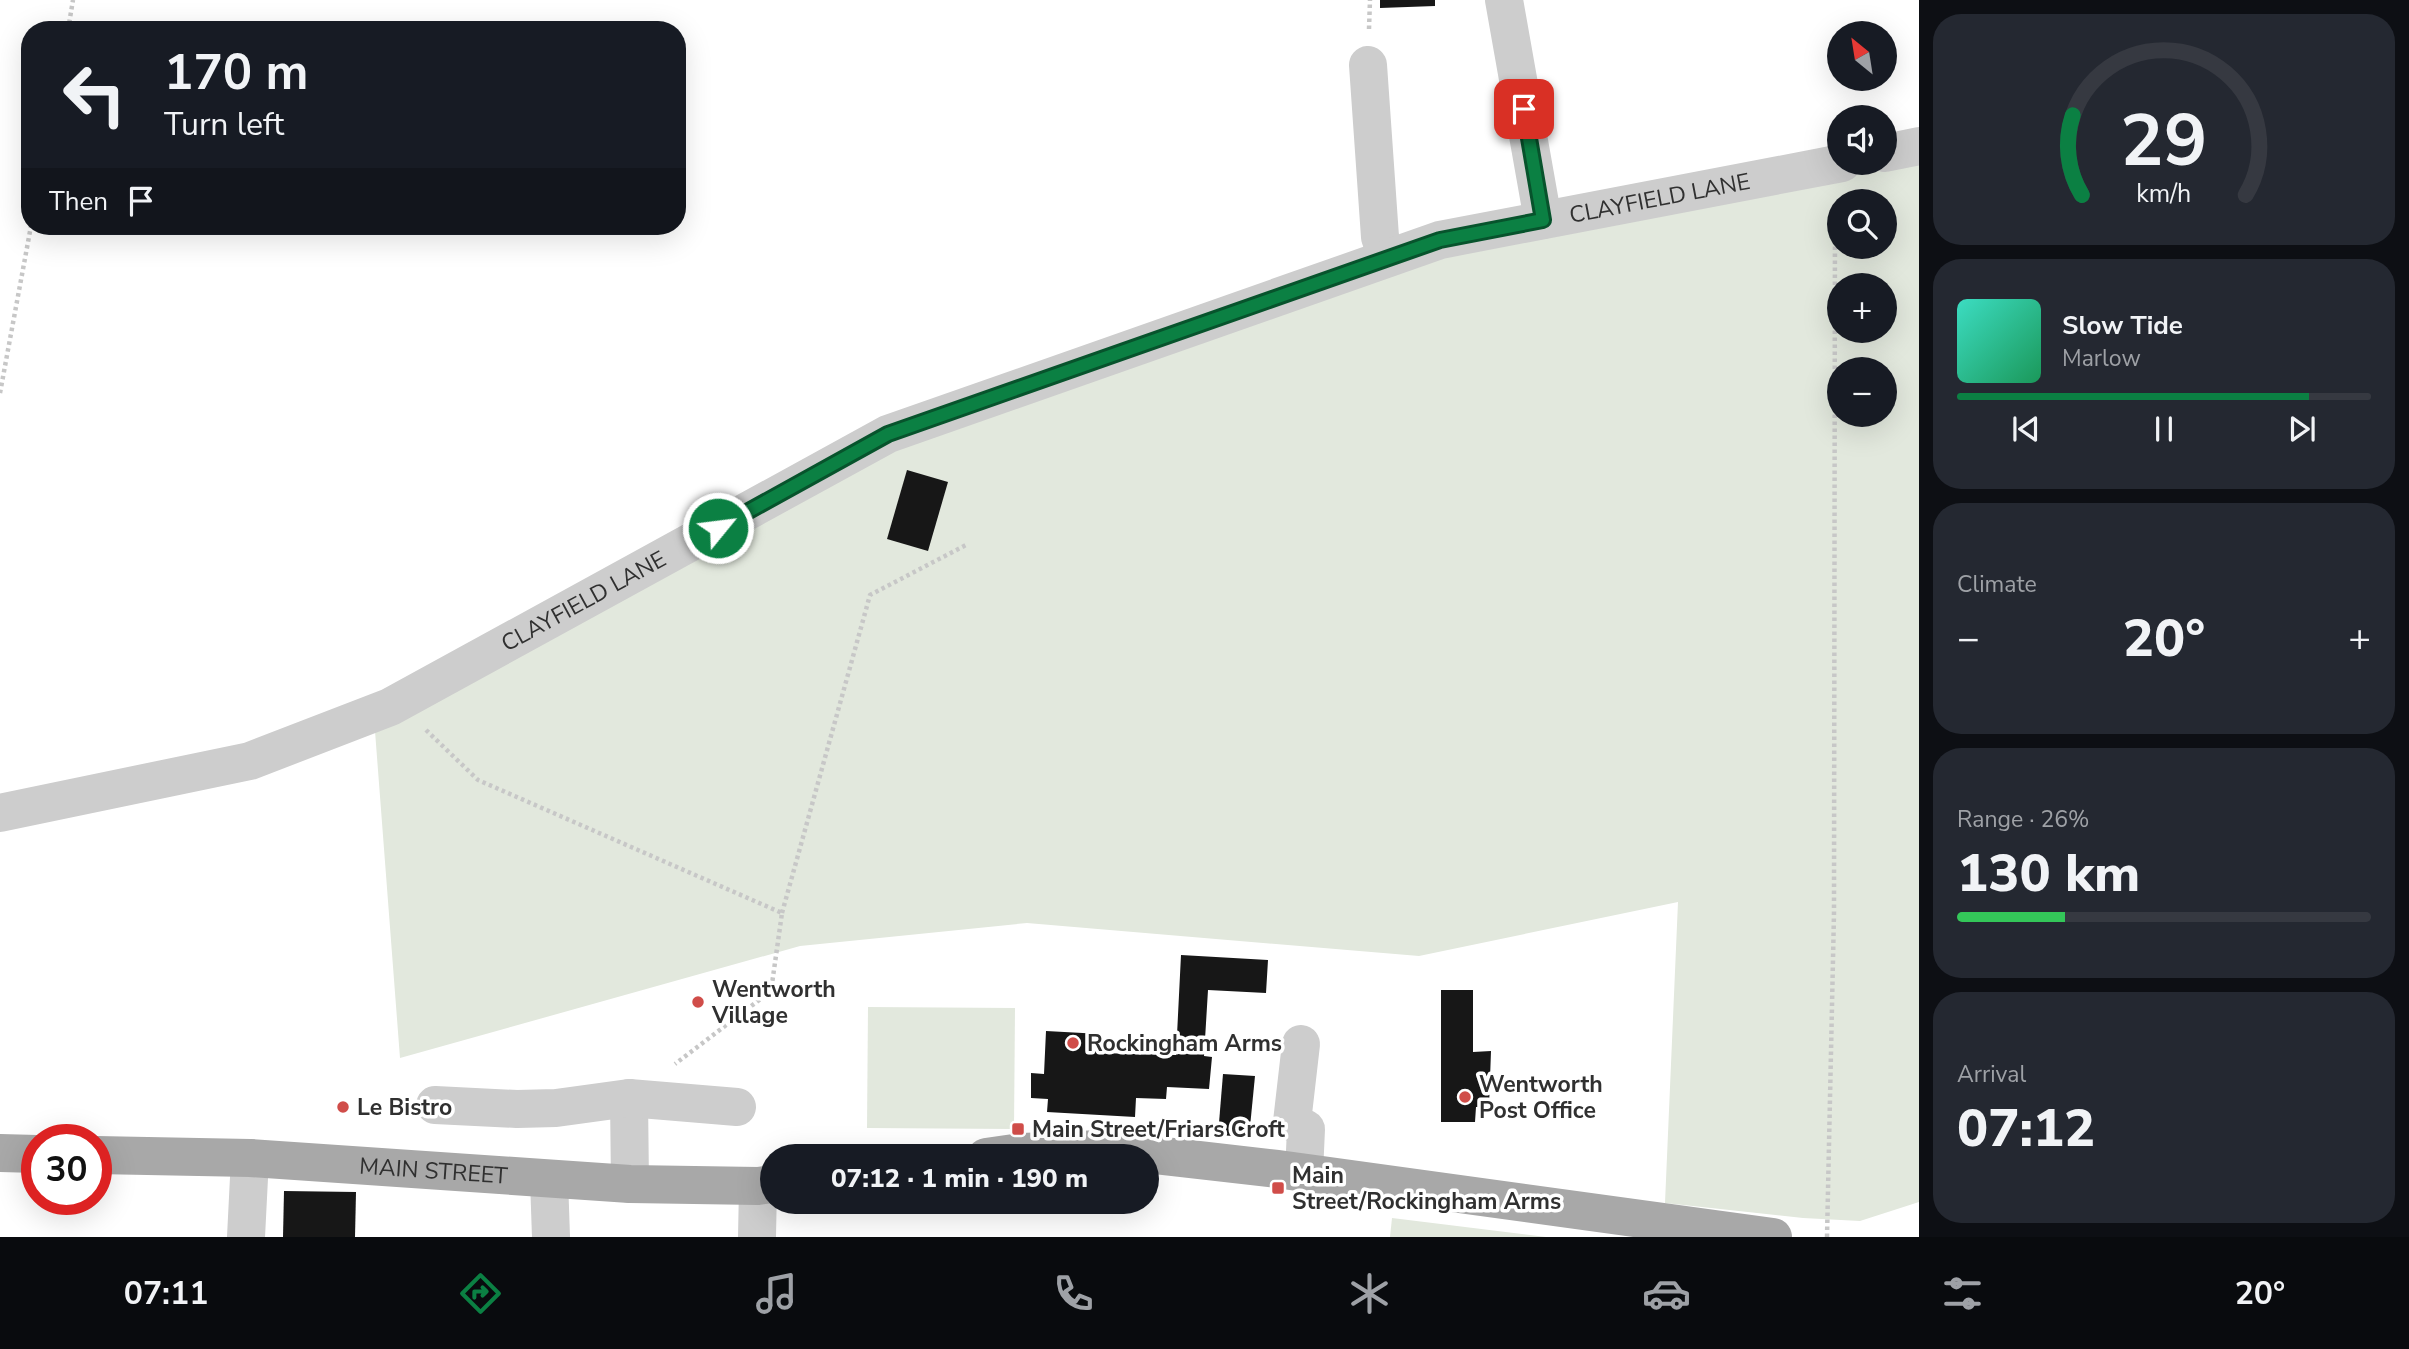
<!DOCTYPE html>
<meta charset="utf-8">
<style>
:root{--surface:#171b24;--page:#242831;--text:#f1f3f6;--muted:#9ea1a6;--line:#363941;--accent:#0b8043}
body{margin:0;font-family:"Nunito Sans",sans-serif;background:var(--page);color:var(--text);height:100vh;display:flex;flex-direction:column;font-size:26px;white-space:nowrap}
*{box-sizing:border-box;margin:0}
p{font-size:23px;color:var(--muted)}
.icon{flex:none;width:38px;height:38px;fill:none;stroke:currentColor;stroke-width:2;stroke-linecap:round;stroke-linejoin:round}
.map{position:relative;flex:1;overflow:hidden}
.panel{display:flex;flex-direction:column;gap:14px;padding:14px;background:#0d0f14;width:490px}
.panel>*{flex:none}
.banner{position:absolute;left:21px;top:21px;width:665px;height:214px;border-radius:28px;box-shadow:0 7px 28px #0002;background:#171b24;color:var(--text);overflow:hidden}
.needle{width:46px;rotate:330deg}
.controls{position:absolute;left:1827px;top:21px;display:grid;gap:14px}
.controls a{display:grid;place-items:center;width:70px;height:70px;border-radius:50%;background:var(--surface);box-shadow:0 7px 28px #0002;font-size:35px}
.speed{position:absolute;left:21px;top:1124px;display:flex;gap:14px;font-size:35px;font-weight:700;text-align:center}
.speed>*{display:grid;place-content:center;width:91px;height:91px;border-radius:50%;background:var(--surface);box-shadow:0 7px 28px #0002;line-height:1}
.speed .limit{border:10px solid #d22;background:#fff;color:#111}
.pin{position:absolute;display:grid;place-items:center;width:60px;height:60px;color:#fff;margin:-30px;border-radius:14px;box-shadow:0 4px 10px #0006}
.me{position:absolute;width:77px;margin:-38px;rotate:61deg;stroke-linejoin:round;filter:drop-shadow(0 0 5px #0008)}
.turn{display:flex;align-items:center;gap:24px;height:147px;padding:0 28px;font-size:32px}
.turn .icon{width:91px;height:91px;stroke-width:2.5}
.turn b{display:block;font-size:49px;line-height:60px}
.then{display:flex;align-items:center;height:66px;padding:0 28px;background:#0003;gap:14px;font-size:26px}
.big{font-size:52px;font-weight:800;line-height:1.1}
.panel .widget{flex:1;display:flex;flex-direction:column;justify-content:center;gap:10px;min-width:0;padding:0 24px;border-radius:28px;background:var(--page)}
.panel .dial{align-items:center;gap:0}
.dial svg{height:182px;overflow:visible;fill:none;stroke:var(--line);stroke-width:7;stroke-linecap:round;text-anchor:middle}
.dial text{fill:var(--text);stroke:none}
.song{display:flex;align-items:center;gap:21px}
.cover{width:84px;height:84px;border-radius:10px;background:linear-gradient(135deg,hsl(170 70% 55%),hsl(150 70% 35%))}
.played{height:7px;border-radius:4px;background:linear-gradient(90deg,var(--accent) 85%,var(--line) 85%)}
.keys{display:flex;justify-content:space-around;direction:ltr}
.heat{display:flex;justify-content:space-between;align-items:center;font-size:38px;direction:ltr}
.charge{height:10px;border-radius:5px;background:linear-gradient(90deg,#34c759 26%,var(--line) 0)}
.trip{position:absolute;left:760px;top:1144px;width:399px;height:70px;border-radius:35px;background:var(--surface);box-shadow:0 7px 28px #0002;font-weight:800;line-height:70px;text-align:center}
.tab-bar{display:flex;height:112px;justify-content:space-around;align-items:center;background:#090b0e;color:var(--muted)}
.tab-bar .icon{width:49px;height:49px}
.tab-bar .on{color:var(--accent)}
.tab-bar b{font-size:32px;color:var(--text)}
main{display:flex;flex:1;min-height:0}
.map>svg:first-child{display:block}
.green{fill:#e2e8dd;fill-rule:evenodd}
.building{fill:#171717}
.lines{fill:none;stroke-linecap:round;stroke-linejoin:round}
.path{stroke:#c7c7c7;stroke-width:4.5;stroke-dasharray:3.5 3.5;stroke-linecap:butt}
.minor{stroke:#cdcdcd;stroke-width:38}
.major{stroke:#a8a8a8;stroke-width:38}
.route-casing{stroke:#07532c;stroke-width:18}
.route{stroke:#0b8043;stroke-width:12}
.poi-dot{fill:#d04d49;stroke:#fff;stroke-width:2.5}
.labels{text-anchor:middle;stroke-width:7;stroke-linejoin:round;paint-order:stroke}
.street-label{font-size:23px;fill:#303030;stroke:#fff}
.poi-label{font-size:23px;font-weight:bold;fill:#303030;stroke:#fff;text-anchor:start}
</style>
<main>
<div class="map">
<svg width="1919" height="1237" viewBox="0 0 1919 1237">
<rect width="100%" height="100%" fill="#fff"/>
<g class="green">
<path d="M1919 160V1202L1860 1221 1803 1218 1665 1203 1678 902 1419 956 1027 923 800 946 400 1058 375 731 892 448 1442 256 1835 179ZM1839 201H1885V247H1839ZM1839 285H1885V331H1839ZM1839 369H1885V415H1839Z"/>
<path d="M868 1007 1015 1008 1014 1129 867 1128Z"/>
<path d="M1392 1218 1546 1237H1390Z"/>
</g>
<g class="building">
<path d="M1380 0H1435V6L1380 8Z"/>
<path d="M907 470 948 482 928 551 887 539Z"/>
<path d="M1181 955 1268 960 1266 993 1208 990 1204 1056 1212 1057 1209 1089 1167 1087 1166 1099 1136 1098 1135 1117 1047 1112 1048 1099 1031 1098V1073L1044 1074 1046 1031 1101 1034 1100 1053 1176 1055Z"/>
<path d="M1441 990H1473V1052L1491 1051 1489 1107H1476L1475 1122H1441Z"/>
<path d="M1223 1074 1255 1076 1249 1137 1218 1135Z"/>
<path d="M284 1191 356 1192 355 1237H283Z"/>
</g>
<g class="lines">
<g class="path">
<path d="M1369 29 1370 0"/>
<path d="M68 30 73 0"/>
<path d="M0 393 31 226"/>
<path d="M426 730 478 780 782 913 771 991 675 1064"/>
<path d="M782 913 870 595 966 545"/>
<path d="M1827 1237 1834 913 1835 202"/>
</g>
<g class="minor">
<path d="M1504 0 1543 220"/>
<path d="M1368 65 1380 237 1387 258"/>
<path d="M1885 153 1919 146"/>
<path id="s1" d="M0 813 250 761 390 707 888 434 1440 240 1842 163"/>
<path d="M1301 1044 1292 1122 1306 1129 1304 1173"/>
<path d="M629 1098 630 1184"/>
<path d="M435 1105 517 1109 556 1108 629 1098 737 1107"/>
<path d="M549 1179 551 1237"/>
<path d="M246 1237 250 1158"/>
<path d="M757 1237 758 1186"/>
</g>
<g class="major">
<path d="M0 1153 37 1154"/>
<path id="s2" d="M96 1155 250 1158 630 1184 758 1186 772 1184"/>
<path d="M986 1157 1021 1152 1103 1149 1277 1169 1773 1237"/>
</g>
</g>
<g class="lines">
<defs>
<path id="route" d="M718 528 888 434 1440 240 1543 220 1524 109"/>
</defs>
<use href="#route" class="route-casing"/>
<use href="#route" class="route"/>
</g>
<g class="poi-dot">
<circle cx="698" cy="1002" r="7"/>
<circle cx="1073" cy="1043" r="7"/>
<circle cx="1465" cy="1097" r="7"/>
<circle cx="343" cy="1107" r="7"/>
<rect x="1011" y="1122" width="14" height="14" rx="3.5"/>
<rect x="1271" y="1181" width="14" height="14" rx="3.5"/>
</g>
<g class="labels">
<g class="street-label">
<text dy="8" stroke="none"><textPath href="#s1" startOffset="1782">CLAYFIELD LANE</textPath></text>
<text dy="8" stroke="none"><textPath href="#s1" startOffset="626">CLAYFIELD LANE</textPath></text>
<text dy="8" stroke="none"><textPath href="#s2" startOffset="338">MAIN STREET</textPath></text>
</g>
<g class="poi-label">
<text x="712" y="997">Wentworth<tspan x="712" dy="26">Village</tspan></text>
<text x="1087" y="1051">Rockingham Arms</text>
<text x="1479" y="1092">Wentworth<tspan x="1479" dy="26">Post Office</tspan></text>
<text x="357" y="1115">Le Bistro</text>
<text x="1032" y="1137">Main Street/Friars Croft</text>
<text x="1292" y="1183">Main<tspan x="1292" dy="26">Street/Rockingham Arms</tspan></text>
</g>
</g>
</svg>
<div class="controls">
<a><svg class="needle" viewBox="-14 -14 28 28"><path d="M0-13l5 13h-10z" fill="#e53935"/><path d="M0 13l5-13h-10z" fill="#9ea1a6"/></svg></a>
<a><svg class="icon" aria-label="sound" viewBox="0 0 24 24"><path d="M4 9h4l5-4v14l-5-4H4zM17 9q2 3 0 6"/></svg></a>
<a><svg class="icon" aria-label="search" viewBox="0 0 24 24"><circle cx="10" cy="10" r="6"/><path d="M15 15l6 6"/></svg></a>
<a>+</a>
<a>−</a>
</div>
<div class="speed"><div class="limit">30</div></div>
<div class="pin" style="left:1524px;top:109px;background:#d93025"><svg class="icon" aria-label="arrive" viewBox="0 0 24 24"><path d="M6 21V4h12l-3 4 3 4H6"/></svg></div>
<svg class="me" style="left:718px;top:528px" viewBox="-20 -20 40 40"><circle r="17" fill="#0b8043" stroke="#fff" stroke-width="3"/><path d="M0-11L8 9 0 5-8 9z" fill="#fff"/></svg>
<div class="trip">07:12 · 1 min · 190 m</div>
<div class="banner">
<div class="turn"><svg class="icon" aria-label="left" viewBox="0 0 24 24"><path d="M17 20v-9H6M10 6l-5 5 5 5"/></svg><div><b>170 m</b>Turn left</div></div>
<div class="then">Then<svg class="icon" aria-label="arrive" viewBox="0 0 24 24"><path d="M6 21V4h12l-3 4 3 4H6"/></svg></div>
</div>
</div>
<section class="panel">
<div class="widget dial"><svg viewBox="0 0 100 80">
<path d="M14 69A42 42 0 1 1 86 69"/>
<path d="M14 69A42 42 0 0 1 10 34" stroke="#0b8043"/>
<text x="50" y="56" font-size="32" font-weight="700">29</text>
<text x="50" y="72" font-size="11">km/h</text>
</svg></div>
<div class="widget">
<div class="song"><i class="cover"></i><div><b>Slow Tide</b><p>Marlow</p></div></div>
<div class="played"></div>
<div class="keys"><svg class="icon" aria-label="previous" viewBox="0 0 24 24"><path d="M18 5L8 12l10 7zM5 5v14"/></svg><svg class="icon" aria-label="pause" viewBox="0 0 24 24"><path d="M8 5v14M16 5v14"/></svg><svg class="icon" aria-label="next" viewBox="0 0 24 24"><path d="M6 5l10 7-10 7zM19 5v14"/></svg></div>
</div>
<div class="widget"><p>Climate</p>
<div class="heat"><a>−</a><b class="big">20°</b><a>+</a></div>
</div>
<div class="widget"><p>Range · 26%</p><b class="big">130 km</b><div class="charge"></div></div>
<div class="widget"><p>Arrival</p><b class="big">07:12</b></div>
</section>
</main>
<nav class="tab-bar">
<b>07:11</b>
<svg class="icon on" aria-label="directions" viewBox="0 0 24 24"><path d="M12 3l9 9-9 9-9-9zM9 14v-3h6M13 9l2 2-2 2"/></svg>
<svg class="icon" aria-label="music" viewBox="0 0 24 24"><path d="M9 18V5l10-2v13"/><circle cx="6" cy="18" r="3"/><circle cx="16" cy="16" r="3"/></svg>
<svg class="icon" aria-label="phone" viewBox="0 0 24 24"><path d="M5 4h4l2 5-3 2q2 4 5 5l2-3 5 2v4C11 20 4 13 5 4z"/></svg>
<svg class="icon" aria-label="climate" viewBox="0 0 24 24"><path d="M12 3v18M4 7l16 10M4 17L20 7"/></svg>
<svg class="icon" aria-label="car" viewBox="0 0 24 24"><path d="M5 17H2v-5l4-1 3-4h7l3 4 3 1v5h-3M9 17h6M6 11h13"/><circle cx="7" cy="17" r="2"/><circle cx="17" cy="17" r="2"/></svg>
<svg class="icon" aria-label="filters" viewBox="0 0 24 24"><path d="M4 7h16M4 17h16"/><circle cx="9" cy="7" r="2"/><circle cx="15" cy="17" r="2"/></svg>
<b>20°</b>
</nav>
